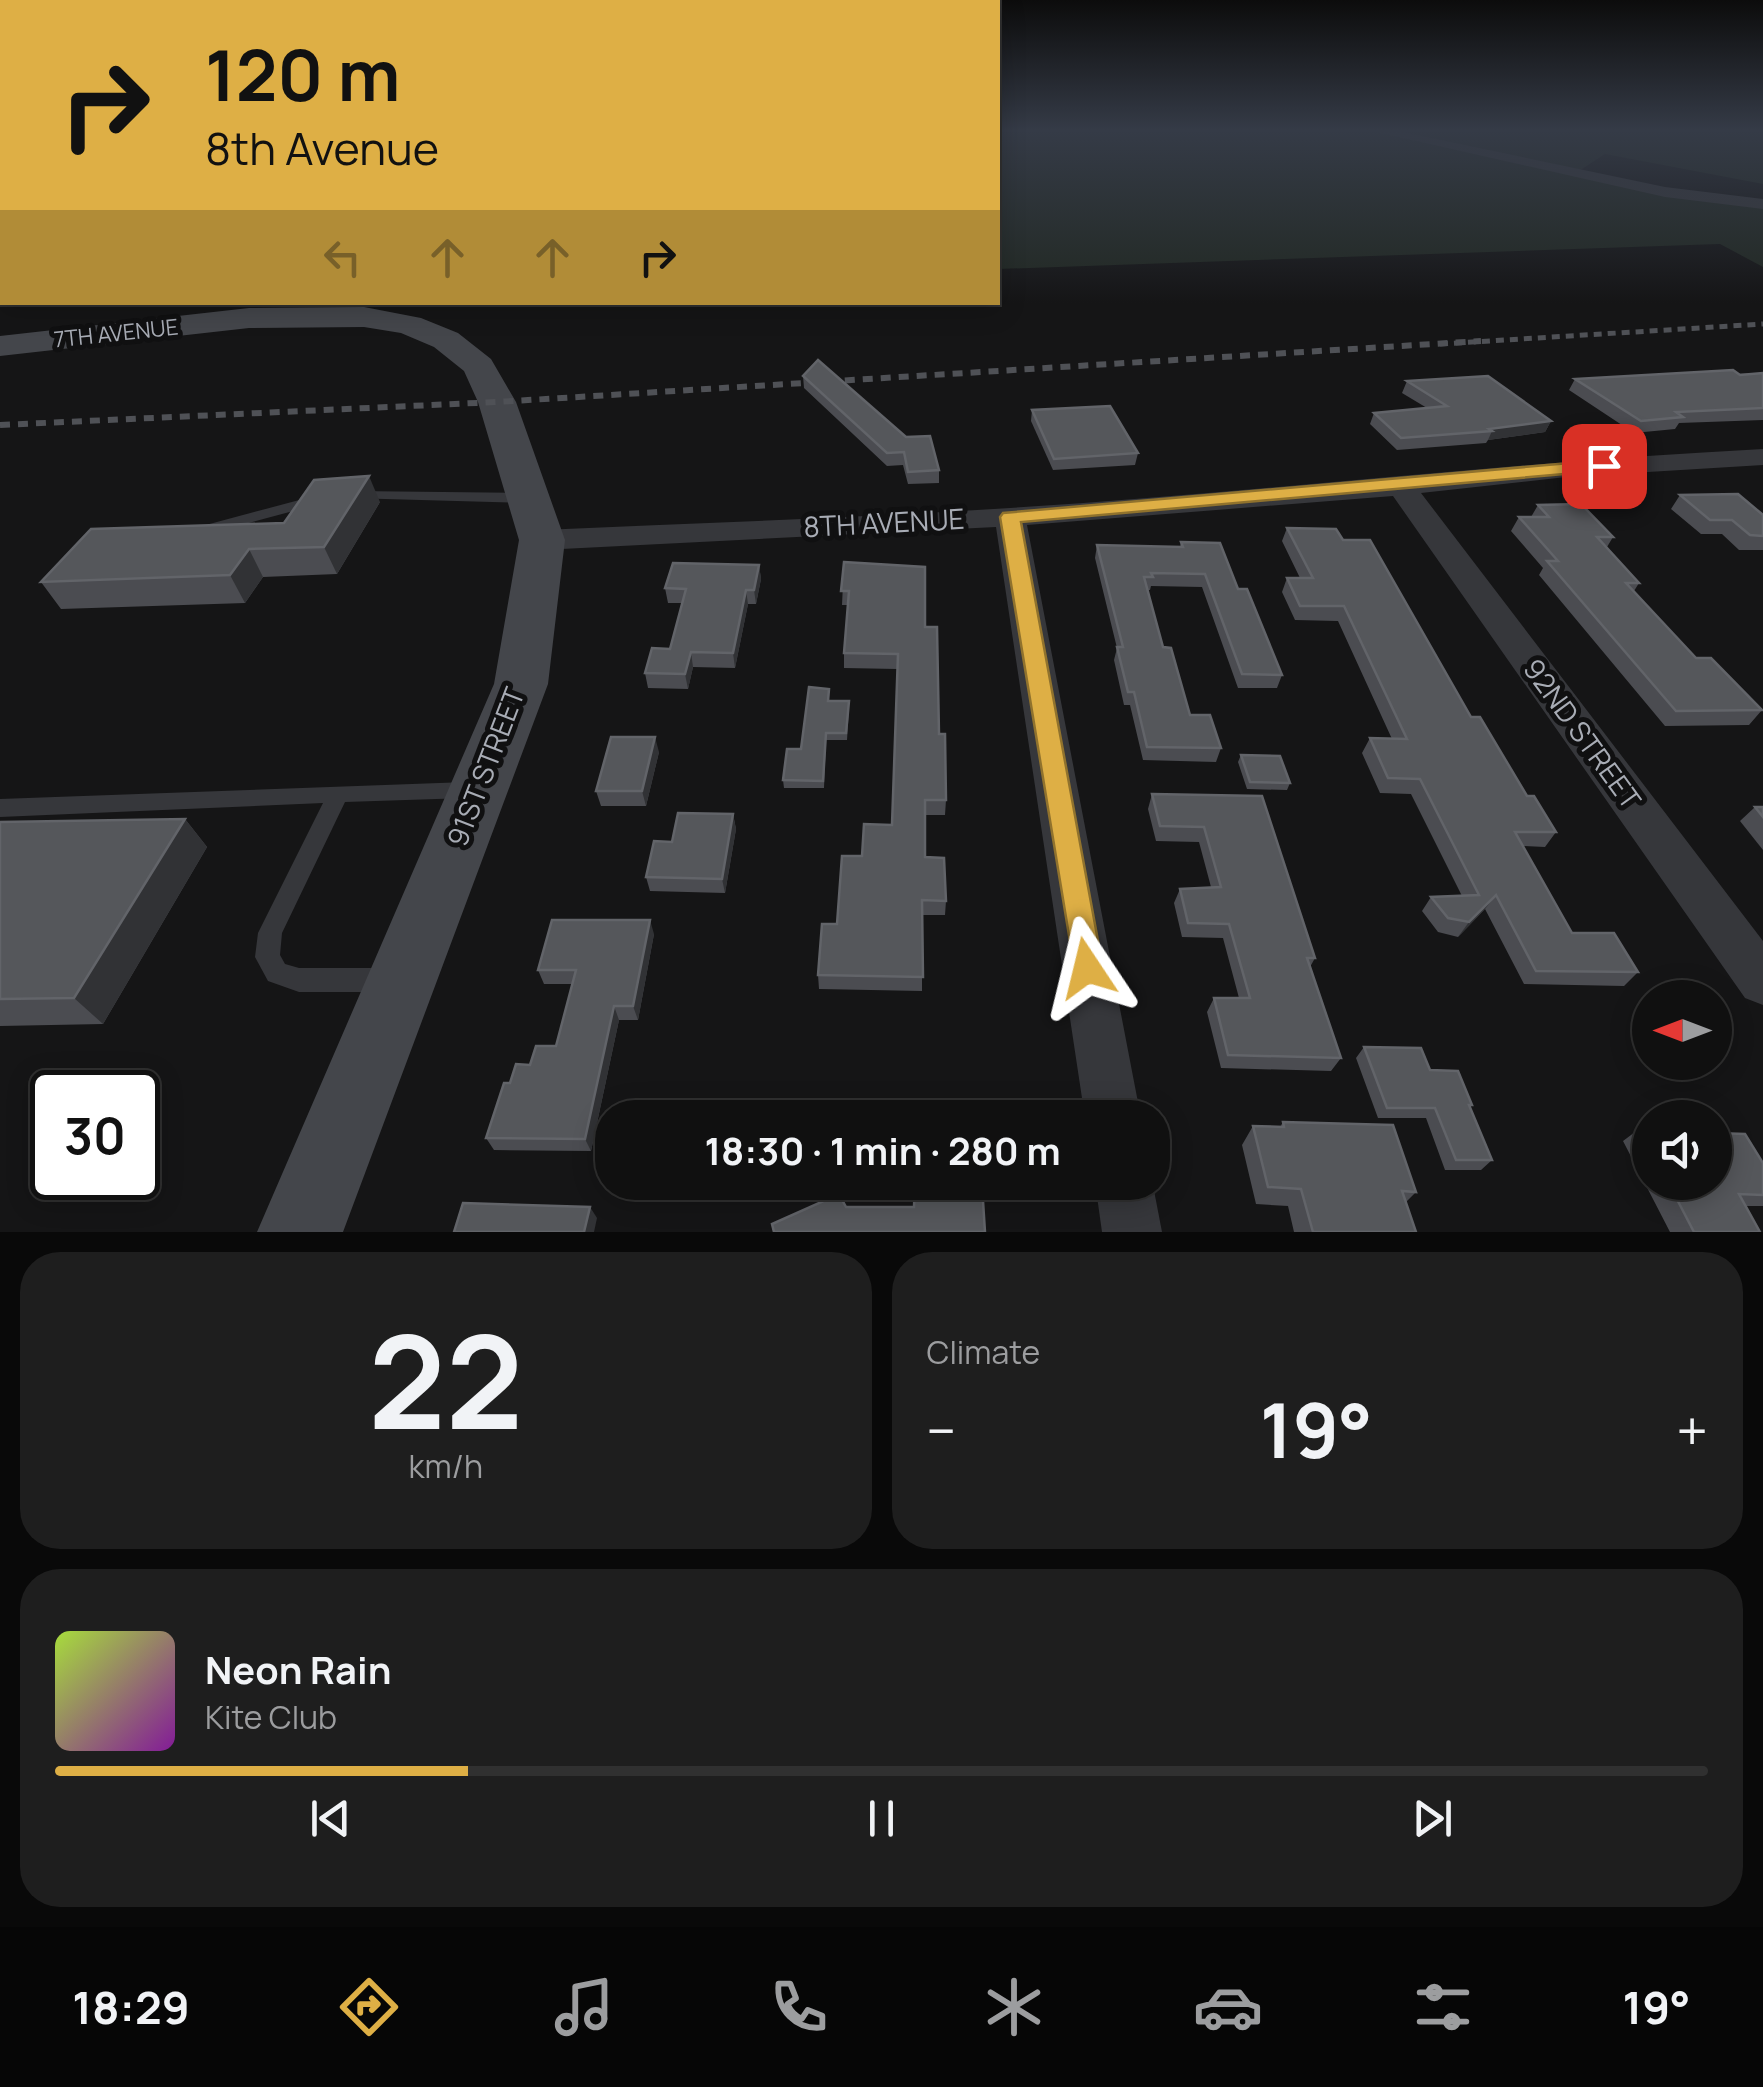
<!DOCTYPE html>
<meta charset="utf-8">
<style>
:root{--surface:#101010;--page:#1e1e1e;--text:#f1f3f6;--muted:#9c9d9f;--line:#303030;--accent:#deaf45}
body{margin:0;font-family:Manrope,sans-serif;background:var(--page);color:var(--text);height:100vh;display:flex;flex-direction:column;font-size:38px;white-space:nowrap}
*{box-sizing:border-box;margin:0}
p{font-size:32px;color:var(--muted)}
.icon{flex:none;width:55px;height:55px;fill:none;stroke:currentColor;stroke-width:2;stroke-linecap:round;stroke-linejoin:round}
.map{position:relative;height:1232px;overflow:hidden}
.sheet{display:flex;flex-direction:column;gap:20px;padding:20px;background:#090909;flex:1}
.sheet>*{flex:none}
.top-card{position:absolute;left:0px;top:0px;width:1000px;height:305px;box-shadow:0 5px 25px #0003,0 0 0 2px var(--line);background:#deaf45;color:#111;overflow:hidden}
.needle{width:65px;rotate:270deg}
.fabs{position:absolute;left:1632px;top:980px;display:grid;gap:20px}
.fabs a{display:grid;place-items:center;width:100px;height:100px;border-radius:50%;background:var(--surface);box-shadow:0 5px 25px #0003,0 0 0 2px var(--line);font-size:50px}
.speed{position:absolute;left:30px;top:1070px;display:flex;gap:20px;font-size:50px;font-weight:700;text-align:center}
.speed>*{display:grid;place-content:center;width:130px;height:130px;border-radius:50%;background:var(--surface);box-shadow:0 5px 25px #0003,0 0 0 2px var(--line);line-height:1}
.speed .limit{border:5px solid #111;border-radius:15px;background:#fff;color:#111}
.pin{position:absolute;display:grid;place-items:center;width:85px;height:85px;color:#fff;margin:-42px;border-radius:20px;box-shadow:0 5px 15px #0006}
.me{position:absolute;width:110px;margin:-55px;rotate:350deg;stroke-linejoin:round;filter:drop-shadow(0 0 8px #0008)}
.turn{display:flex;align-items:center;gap:35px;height:210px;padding:0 40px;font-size:45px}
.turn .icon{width:130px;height:130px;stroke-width:2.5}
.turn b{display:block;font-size:70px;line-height:85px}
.lanes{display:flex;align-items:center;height:95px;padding:0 40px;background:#0003;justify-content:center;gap:50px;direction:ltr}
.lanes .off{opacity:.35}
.big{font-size:75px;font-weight:700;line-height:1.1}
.sheet .card{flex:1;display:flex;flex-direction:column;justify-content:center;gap:15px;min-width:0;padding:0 35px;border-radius:40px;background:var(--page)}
.sheet .dial{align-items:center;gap:0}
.dial b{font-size:130px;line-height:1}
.song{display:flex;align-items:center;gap:30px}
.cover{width:120px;height:120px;border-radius:15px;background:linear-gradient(135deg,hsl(80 70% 55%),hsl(290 70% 35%))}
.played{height:10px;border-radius:5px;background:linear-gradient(90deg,var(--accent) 25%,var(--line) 25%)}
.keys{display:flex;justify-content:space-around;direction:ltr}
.heat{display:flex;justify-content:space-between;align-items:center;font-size:55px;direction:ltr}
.sheet .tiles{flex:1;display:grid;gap:20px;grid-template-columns:1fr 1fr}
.card:last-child{grid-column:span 2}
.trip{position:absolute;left:595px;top:1100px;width:575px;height:100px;border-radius:40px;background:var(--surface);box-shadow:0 5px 25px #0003,0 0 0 2px var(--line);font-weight:700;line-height:100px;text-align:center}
.dock{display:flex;height:160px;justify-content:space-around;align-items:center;background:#060606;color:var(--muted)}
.dock .icon{width:70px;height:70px}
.dock .current{color:var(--accent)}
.dock b{font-size:45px;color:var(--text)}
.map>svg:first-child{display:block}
.green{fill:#212822}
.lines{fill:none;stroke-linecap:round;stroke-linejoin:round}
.lane{fill:#36373b;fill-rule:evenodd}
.street{fill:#36373b;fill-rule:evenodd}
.secondary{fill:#44464b;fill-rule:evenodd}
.rail-far1{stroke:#4f5156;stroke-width:5;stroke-dasharray:8 6;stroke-linecap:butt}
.rail{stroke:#4f5156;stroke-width:6;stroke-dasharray:10 8;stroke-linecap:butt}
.wall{fill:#4b4c51}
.shaded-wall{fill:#313235}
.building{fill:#55575b;stroke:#626469;stroke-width:2.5}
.route{fill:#deaf45;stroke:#90722d;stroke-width:2.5}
.labels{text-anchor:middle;stroke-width:10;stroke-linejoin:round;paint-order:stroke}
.far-street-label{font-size:22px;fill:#a8acb5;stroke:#101011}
.street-label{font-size:28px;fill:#a8acb5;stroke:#101011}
</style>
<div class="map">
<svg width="1763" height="1232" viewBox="0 0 1763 1232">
<rect width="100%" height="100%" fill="#151516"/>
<path class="green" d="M998 131H1763V184L1605 154 1576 173 1763 206V267L1720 244 998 269Z"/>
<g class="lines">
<g class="lane">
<path d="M354 491 527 493 535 498 527 503 349 498 347 495Z"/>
<path d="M318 495 326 500 323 503 208 534 200 529 202 526Z"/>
<path d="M467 782 474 784 478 790 474 796 467 798 345 802 282 933 280 955 285 964 299 968H388L397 972 401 980 397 988 388 992H299L268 981 255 957 258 933 323 803 0 817V799Z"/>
</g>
<g class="street">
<path d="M1372 131H1398L1665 187 1763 199V209L1665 197Z"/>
<rect x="0" y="189" width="2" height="10"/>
<path d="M1763 449V465L1566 477 1421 493 1763 941V1005L1745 998 1393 496 1027 525 1141 1118H1085L996 527 542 550 531 547 526 540 531 533 542 530C698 523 854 518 1010 508 1261 492 1511 462 1763 449Z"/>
<path d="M1152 1180 1162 1232H1102L1095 1182Z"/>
</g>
<path class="secondary" d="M364 307 421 318 458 333 491 359 516 402 565 540 548 684 343 1232H257L494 684 519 540 478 402 464 371 434 347 401 333 364 327 249 328 0 356V336L249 308Z"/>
<path class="rail-far1" d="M1440 344 1763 324"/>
<path class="rail" d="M0 425 497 402 1481 341"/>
</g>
<g class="wall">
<path d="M1763 373V420L1679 423 1675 429 1634 433 1569 390 1575 379Z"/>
<path d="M803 376 939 470V483L908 484 903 465 887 466 804 388Z"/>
<path d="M1407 381 1551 421 1545 432 1488 440 1486 443 1397 450 1370 424 1374 413 1427 408 1402 393Z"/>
<path d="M1032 410 1138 453 1135 465 1053 470 1031 421Z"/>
<path d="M1680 495 1763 515V550H1739L1722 534H1701L1671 509Z"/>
<path d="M380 502 337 574 263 577 245 603 61 609 41 582 284 523Z"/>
<path d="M1538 505 1613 537 1607 547 1639 583 1634 591 1696 658 1762 710 1749 725 1665 726 1539 575 1543 568 1511 531 1519 517H1531Z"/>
<path d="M1287 528 1343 540 1527 796 1556 832 1545 847 1523 846 1572 933 1638 972 1624 986 1524 984 1485 909 1458 937 1438 932 1422 911 1431 897 1462 896 1411 794 1380 793 1362 753 1370 738 1392 739 1338 621 1295 620 1282 592 1287 578H1300L1282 541Z"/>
<path d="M1181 542 1238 589 1282 675 1277 688H1238L1202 587 1151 586 1150 590H1147L1163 647 1190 715 1221 748 1216 762 1143 760 1130 705H1124L1114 660 1117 648 1095 558 1097 545 1180 547Z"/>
<path d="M844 562 925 627 946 800 945 815H925V857L946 901 945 915H922V991L819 989 818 975 862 856 892 825 897 669 844 668V653L848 605H842Z"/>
<path d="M759 565 761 579 756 604H748L735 668 693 667 688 689 648 688 645 673 670 649 682 603H668L665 588Z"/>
<path d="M829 701H849V709L847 740H826L824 788H784L783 780Z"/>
<path d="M659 752 646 806H601L596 791Z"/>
<path d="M1241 755 1290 783 1287 790 1247 789 1238 762Z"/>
<path d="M1152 794 1262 796 1315 958 1310 967 1341 1058 1331 1071 1221 1068 1207 1012 1214 998H1239L1223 938 1182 937 1174 903 1180 889 1211 887 1199 842 1156 841 1148 809Z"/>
<path d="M1755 807H1763V850L1740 821Z"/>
<path d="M733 814 736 829 725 893 650 891 646 877 672 842Z"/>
<path d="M185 819 207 847 103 1024 0 1026V822Z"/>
<path d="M654 934 638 1020H619L591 1151 494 1150 486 1138 510 1083 530 1065 556 1046 572 984H544L538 970Z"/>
<path d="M1364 1047 1430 1070 1472 1105 1470 1108 1492 1160 1481 1170H1445L1426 1118H1378L1356 1058Z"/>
<path d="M1283 1122 1416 1192 1406 1202 1416 1232H1294L1288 1206 1256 1204 1242 1145 1253 1126 1280 1127Z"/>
<path d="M1639 1129H1650V1182H1715L1763 1163V1206H1746L1760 1232H1670L1623 1141Z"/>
</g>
<g class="shaded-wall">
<path d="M1551 421 1545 432 1488 440 1492 431 1489 429Z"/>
<path d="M369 476 380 502 337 574 324 547Z"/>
<path d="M249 549 263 577 245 603 230 575Z"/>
<path d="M759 565 761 579 756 604 754 590Z"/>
<path d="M746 590 748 604 735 668 733 653Z"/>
<path d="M691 652 693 667 688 689 685 674Z"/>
<path d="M655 737 659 752 646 806 642 791Z"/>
<path d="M733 814 736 829 725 893 722 879Z"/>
<path d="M185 819 207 847 103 1024 74 998Z"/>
<path d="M1496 895 1485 909 1458 937 1469 922Z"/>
<path d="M650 920 654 934 638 1020 633 1006Z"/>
<path d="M614 1006 619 1020 591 1151 585 1139Z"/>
<path d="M590 1207 597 1218 594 1232H584Z"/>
</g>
<g class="building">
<rect x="0" y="131" width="2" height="40"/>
<path d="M818 360 906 437 930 436 939 470 908 472 904 452 887 453 803 376Z"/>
<path d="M1733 370 1740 375 1763 373V408L1676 412 1683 417 1641 421 1575 379Z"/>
<path d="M1488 376 1551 421 1489 429 1492 431 1401 438 1374 413 1447 406 1407 381Z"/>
<path d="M1110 406 1138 453 1054 459 1032 410Z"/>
<path d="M369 476 324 547 249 549 230 575 41 582 91 529 284 523 314 480Z"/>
<path d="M1738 494 1763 515V536L1750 535 1732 520H1710L1680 495Z"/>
<path d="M1581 504 1613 537H1597L1639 583H1626L1696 658H1711L1762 710 1676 711 1547 561H1558L1519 517H1549L1538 505Z"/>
<path d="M1287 528 1336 529 1343 540H1370L1471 717H1480L1527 796H1534L1556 832H1515L1572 933H1614L1638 972 1536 971 1496 895 1469 922 1448 918 1431 897 1479 895 1420 779 1388 778 1370 738 1407 739 1344 606H1300L1287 578H1313Z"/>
<path d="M1181 542 1220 543 1238 589H1247L1282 675 1242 674 1205 574 1151 573 1153 577H1144L1163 647 1171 648 1190 715H1210L1221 748 1147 747 1134 692H1128L1117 647H1123L1097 545 1183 547Z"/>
<path d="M844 562 925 567V627H937L939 734H945L946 800H925V857L944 858 946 901 922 900 923 977 818 975 822 924H837L842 856H862L864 824 892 825 898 654 844 653 849 591H841Z"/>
<path d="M673 563 759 565 754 590H746L733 653 691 652 685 674 645 673 652 648 670 649 686 589 665 588Z"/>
<path d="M809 687 829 689 828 701H849L846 733H826L823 781 783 780 787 749H801Z"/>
<path d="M611 737H655L642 791H596Z"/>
<path d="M1241 755 1280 756 1290 783 1250 782Z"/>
<path d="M1152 794 1262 796 1315 958H1307L1341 1058 1228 1055 1214 998H1250L1229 924 1188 923 1180 889 1221 887 1204 827 1160 826Z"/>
<path d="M1755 807H1763V817Z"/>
<path d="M678 813 733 814 722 879 646 877 654 841 672 842Z"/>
<path d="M185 819 74 998 0 999V822Z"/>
<path d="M552 920H650L633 1006H614L585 1139 486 1138 504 1083H510L516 1064 530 1065 536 1046H556L576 970H538Z"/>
<path d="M1364 1047 1421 1048 1430 1070 1458 1071 1472 1105H1469L1492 1160H1456L1435 1108H1387Z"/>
<path d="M1283 1122 1393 1125 1416 1192 1402 1191 1416 1232H1313L1301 1189 1268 1187 1253 1126 1284 1127Z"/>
<path d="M1639 1129H1650V1150Z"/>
<path d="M1715 1133 1745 1134 1763 1163V1195L1739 1194 1760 1232H1694L1668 1182H1715Z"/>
<path d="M915 1182 982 1185 985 1232H774L772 1224 839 1194 846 1207H914Z"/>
<path d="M463 1203 590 1207 584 1232H454Z"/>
</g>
<linearGradient id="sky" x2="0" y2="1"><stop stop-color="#0c0c0c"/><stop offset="0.43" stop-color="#353b47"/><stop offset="1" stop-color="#353b47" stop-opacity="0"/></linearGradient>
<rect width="1763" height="303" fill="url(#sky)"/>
<path class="route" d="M1604 460 1610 462V470L1021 522 1103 968 1098 978 1087 983 1076 978 1000 517 1003 513Z"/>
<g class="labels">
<g class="far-street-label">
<text transform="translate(116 333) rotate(-6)" y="8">7TH AVENUE</text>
</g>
<g class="street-label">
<text transform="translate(884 523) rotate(-3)" y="10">8TH AVENUE</text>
<text transform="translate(1582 734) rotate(54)" y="10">92ND STREET</text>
<text transform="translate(486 767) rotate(-69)" y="10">91ST STREET</text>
</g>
</g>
</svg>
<div class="fabs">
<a><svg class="needle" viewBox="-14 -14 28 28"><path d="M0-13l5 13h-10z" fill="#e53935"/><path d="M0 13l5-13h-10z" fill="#9c9d9f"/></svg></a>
<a><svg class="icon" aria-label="sound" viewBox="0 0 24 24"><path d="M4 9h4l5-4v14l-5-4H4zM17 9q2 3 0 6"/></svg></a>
</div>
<div class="speed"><div class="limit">30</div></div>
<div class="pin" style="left:1604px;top:466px;background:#d93025"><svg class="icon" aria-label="arrive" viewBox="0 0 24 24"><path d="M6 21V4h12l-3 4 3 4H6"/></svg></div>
<svg class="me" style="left:1087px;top:968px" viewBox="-20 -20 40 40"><path d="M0-17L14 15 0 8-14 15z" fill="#deaf45" stroke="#fff" stroke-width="4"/></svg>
<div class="trip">18:30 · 1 min · 280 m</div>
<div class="top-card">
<div class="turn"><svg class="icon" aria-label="right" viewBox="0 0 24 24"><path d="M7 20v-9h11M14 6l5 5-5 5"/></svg><div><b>120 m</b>8th Avenue</div></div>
<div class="lanes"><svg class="icon off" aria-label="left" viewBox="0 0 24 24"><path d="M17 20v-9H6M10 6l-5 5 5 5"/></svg><svg class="icon off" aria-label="ahead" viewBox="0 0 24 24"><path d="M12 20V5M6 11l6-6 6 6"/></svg><svg class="icon off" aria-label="ahead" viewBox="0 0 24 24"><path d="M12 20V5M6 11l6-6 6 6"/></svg><svg class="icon" aria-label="right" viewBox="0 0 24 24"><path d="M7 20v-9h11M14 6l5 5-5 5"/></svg></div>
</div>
</div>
<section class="sheet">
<div class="tiles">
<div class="card dial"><b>22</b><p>km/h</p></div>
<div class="card"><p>Climate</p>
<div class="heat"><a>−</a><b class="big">19°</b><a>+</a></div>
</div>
<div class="card">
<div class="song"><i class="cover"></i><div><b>Neon Rain</b><p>Kite Club</p></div></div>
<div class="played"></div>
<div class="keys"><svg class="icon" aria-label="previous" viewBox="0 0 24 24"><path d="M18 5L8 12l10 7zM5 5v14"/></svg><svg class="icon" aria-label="pause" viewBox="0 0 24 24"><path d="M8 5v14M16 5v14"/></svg><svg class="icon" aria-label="next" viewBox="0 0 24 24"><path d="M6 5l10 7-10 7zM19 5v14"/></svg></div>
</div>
</div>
</section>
<nav class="dock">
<b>18:29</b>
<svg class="icon current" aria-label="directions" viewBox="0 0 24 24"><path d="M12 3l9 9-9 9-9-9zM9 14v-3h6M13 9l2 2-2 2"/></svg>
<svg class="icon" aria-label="music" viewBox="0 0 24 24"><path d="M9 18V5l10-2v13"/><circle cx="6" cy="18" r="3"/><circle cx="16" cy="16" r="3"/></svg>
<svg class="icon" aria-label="phone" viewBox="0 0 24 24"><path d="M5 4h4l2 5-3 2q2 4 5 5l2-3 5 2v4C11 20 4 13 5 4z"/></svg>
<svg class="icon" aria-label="climate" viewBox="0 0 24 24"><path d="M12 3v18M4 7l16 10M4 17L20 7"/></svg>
<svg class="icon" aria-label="car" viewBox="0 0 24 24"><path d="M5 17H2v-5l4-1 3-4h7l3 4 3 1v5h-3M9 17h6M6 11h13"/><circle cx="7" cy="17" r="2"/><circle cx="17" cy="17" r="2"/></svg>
<svg class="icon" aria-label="filters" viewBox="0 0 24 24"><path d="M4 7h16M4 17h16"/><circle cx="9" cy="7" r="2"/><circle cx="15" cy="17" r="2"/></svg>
<b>19°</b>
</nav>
